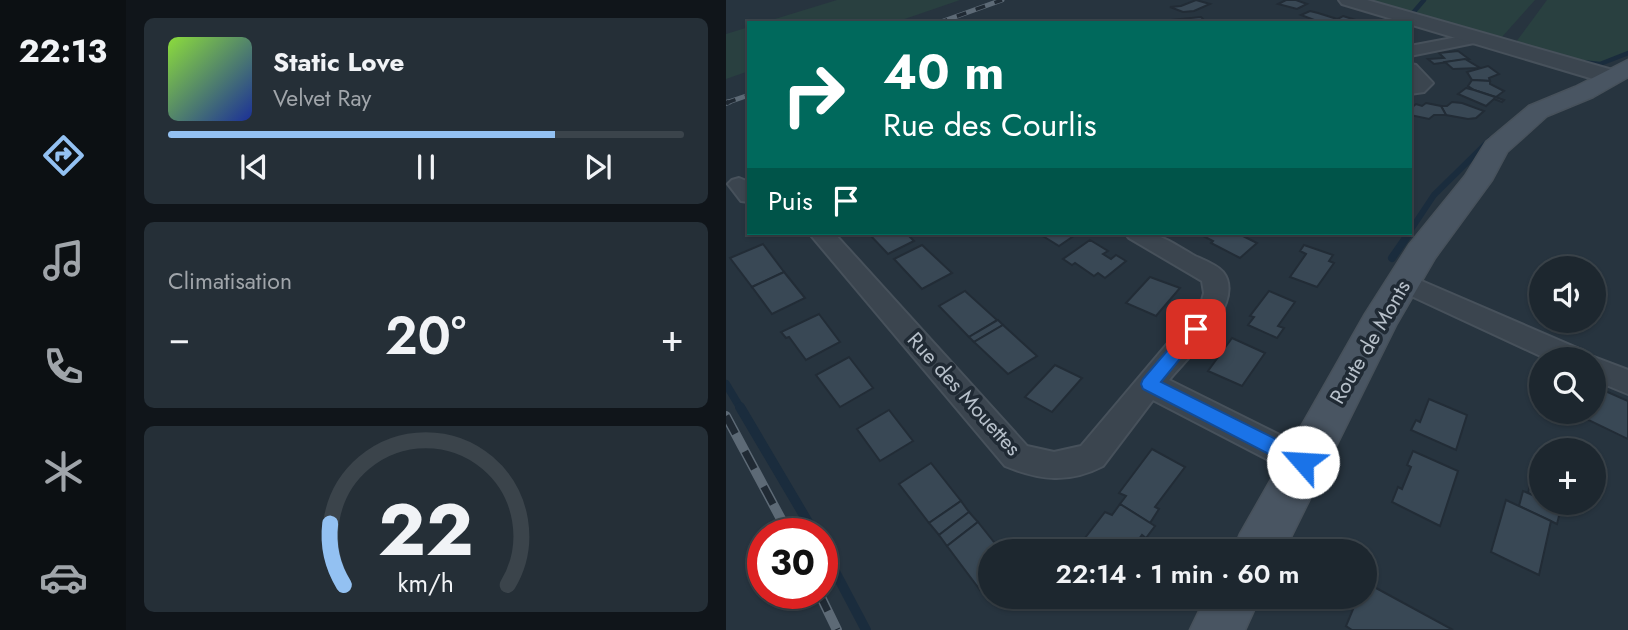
<!DOCTYPE html>
<html lang="fr">
<meta charset="utf-8">
<style>
:root{--surface:#1d272f;--page:#252f37;--text:#f1f3f6;--muted:#a0a5aa;--line:#3b444b;--accent:#93c1f2}
body{margin:0;font-family:Jost,sans-serif;background:var(--page);color:var(--text);height:100vh;display:flex;flex-direction:column;font-size:26px;white-space:nowrap}
*{box-sizing:border-box;margin:0}
p{font-size:23px;color:var(--muted)}
.icon{flex:none;width:38px;height:38px;fill:none;stroke:currentColor;stroke-width:2;stroke-linecap:round;stroke-linejoin:round}
.map{position:relative;flex:1;overflow:hidden}
.details{display:flex;flex-direction:column;gap:18px;padding:18px;background:#10151a;width:600px}
.details>*{flex:none}
.top-card{position:absolute;left:21px;top:21px;width:665px;height:214px;border-radius:0px;box-shadow:0 2px 5px #0004,0 0 0 2px var(--line);background:#00695c;color:#fff;overflow:hidden}
.controls{position:absolute;left:803px;top:256px;display:grid;gap:14px}
.controls a{display:grid;place-items:center;width:77px;height:77px;border-radius:50%;background:var(--surface);box-shadow:0 2px 5px #0004,0 0 0 2px var(--line);font-size:35px}
.speed{position:absolute;left:21px;top:518px;display:flex;gap:14px;font-size:35px;font-weight:700;text-align:center}
.speed>*{display:grid;place-content:center;width:91px;height:91px;border-radius:50%;background:var(--surface);box-shadow:0 2px 5px #0004,0 0 0 2px var(--line);line-height:1}
.speed .limit{border:10px solid #d22;background:#fff;color:#111}
.pin{position:absolute;display:grid;place-items:center;width:60px;height:60px;color:#fff;margin:-30px;border-radius:14px;box-shadow:0 4px 10px #0006}
.me{position:absolute;width:77px;margin:-38px;rotate:296deg;stroke-linejoin:round;filter:drop-shadow(0 0 5px #0008)}
.turn{display:flex;align-items:center;gap:24px;height:147px;padding:0 21px;font-size:32px}
.turn .icon{width:91px;height:91px;stroke-width:2.5}
.turn b{display:block;font-size:49px;line-height:60px}
.then{display:flex;align-items:center;height:66px;padding:0 21px;background:#0003;gap:14px;font-size:26px}
.big{font-size:52px;font-weight:600;line-height:1.1}
.details .card{flex:1;display:flex;flex-direction:column;justify-content:center;gap:10px;min-width:0;padding:0 24px;border-radius:10px;background:var(--page)}
.details .dial{align-items:center;gap:0}
.dial svg{height:182px;overflow:visible;fill:none;stroke:var(--line);stroke-width:7;stroke-linecap:round;text-anchor:middle}
.dial text{fill:var(--text);stroke:none}
.song{display:flex;align-items:center;gap:21px}
.cover{width:84px;height:84px;border-radius:10px;background:linear-gradient(135deg,hsl(90 70% 55%),hsl(230 70% 35%))}
.played{height:7px;border-radius:4px;background:linear-gradient(90deg,var(--accent) 75%,var(--line) 75%)}
.keys{display:flex;justify-content:space-around;direction:ltr}
.heat{display:flex;justify-content:space-between;align-items:center;font-size:38px;direction:ltr}
.trip{position:absolute;left:252px;top:539px;width:399px;height:70px;border-radius:35px;background:var(--surface);box-shadow:0 2px 5px #0004,0 0 0 2px var(--line);font-weight:600;line-height:70px;text-align:center}
main{display:flex;flex:1;min-height:0}
.dock{display:flex;flex-direction:column;width:126px;justify-content:space-around;align-items:center;background:#0c1013;color:var(--muted)}
.dock .icon{width:49px;height:49px}
.dock .current{color:var(--accent)}
.dock b{font-size:32px;color:var(--text)}
.map>svg:first-child{display:block}
.green{fill:#294040}
.lines{fill:none;stroke-linecap:round;stroke-linejoin:round}
.stream-far3{stroke:#1a2c3d;stroke-width:4.5}
.stream-far2{stroke:#1a2c3d;stroke-width:6}
.stream-far1{stroke:#1a2c3d;stroke-width:8}
.stream{stroke:#1a2c3d;stroke-width:10}
.building{fill:#394855;stroke:#222c36;stroke-width:2}
.minor-casing{stroke:#47515b;stroke-width:4}
.tertiary-casing{stroke:#47515b;stroke-width:4}
.secondary-casing{stroke:#47515b;stroke-width:3}
.minor{fill:#3b454f;fill-rule:evenodd}
.tertiary{fill:#3b454f;fill-rule:evenodd}
.secondary{fill:#495562;fill-rule:evenodd}
.rail-far2-casing{stroke:#5d6a76;stroke-width:5}
.rail-far1-casing{stroke:#5d6a76;stroke-width:6}
.rail-casing{stroke:#5d6a76;stroke-width:10}
.rail-far2{stroke:#202a34;stroke-width:3.5;stroke-dasharray:10;stroke-linecap:butt}
.rail-far1{stroke:#202a34;stroke-width:4.5;stroke-dasharray:12;stroke-linecap:butt}
.rail{stroke:#202a34;stroke-width:7;stroke-dasharray:20;stroke-linecap:butt}
.route{fill:#1a73e8;stroke:#114b97;stroke-width:2}
.labels{text-anchor:middle;stroke-width:7;stroke-linejoin:round;paint-order:stroke}
.street-label{font-size:21px;fill:#b7c0ca;stroke:#202a34}
</style>
<main>
<nav class="dock">
<b>22:13</b>
<svg class="icon current" aria-label="directions" viewBox="0 0 24 24"><path d="M12 3l9 9-9 9-9-9zM9 14v-3h6M13 9l2 2-2 2"/></svg>
<svg class="icon" aria-label="music" viewBox="0 0 24 24"><path d="M9 18V5l10-2v13"/><circle cx="6" cy="18" r="3"/><circle cx="16" cy="16" r="3"/></svg>
<svg class="icon" aria-label="phone" viewBox="0 0 24 24"><path d="M5 4h4l2 5-3 2q2 4 5 5l2-3 5 2v4C11 20 4 13 5 4z"/></svg>
<svg class="icon" aria-label="climate" viewBox="0 0 24 24"><path d="M12 3v18M4 7l16 10M4 17L20 7"/></svg>
<svg class="icon" aria-label="car" viewBox="0 0 24 24"><path d="M5 17H2v-5l4-1 3-4h7l3 4 3 1v5h-3M9 17h6M6 11h13"/><circle cx="7" cy="17" r="2"/><circle cx="17" cy="17" r="2"/></svg>
</nav>
<section class="details">
<div class="card">
<div class="song"><i class="cover"></i><div><b>Static Love</b><p>Velvet Ray</p></div></div>
<div class="played"></div>
<div class="keys"><svg class="icon" aria-label="previous" viewBox="0 0 24 24"><path d="M18 5L8 12l10 7zM5 5v14"/></svg><svg class="icon" aria-label="pause" viewBox="0 0 24 24"><path d="M8 5v14M16 5v14"/></svg><svg class="icon" aria-label="next" viewBox="0 0 24 24"><path d="M6 5l10 7-10 7zM19 5v14"/></svg></div>
</div>
<div class="card"><p>Climatisation</p>
<div class="heat"><a>−</a><b class="big">20°</b><a>+</a></div>
</div>
<div class="card dial"><svg viewBox="0 0 100 80">
<path d="M14 69A42 42 0 1 1 86 69"/>
<path d="M14 69A42 42 0 0 1 8 42" stroke="#93c1f2"/>
<text x="50" y="56" font-size="32" font-weight="700">22</text>
<text x="50" y="72" font-size="11">km/h</text>
</svg></div>
</section>
<div class="map">
<svg width="902" height="630" viewBox="0 0 902 630">
<rect width="100%" height="100%" fill="#27343f"/>
<g class="green">
<path d="M111 0H234L167 23H36Z"/>
<path d="M640 0H809L775 38Z"/>
<path d="M821 0H902V53L880 63 861 62 790 42Z"/>
<path d="M23 27V71L0 79V34Z"/>
</g>
<g class="lines">
<g class="stream-far3">
<path d="M680 13 686 14 698 0"/>
<path d="M855 62 874 64 902 53"/>
</g>
<g class="stream-far2">
<path d="M684 231 708 195 764 140"/>
<path d="M681 237 683 233"/>
</g>
<g class="stream-far1">
<path d="M666 258 682 235"/>
<path d="M0 384 15 409"/>
</g>
<g class="stream">
<path d="M14 407 89 534"/>
<path d="M96 547 140 630"/>
</g>
</g>
<g class="building">
<path d="M470 0 484 4 468 11 457 12 444 7 455 6Z"/>
<path d="M560 0H570L581 4 571 9 552 4Z"/>
<path d="M584 11 592 13 611 19 596 23 575 15Z"/>
<path d="M617 16 639 23 606 22Z"/>
<path d="M475 17 481 23H446L444 20Z"/>
<path d="M732 51 743 59 708 64 702 59 718 58 713 53Z"/>
<path d="M739 59 754 68 727 69 719 62Z"/>
<path d="M762 66 773 74 763 78 764 81 746 80 741 72Z"/>
<path d="M746 80 764 81V84L778 91 770 97 748 90 742 86Z"/>
<path d="M740 88 748 90 778 100 776 102 768 99 760 106 732 94Z"/>
<path d="M726 102 736 103 758 111 750 118 742 119 720 115 715 106H721Z"/>
<path d="M700 103 715 106 720 115H708L703 119 684 115V109L690 104 696 106Z"/>
<path d="M146 233H180L188 241 162 254 143 234Z"/>
<path d="M312 233H352L333 246Z"/>
<path d="M483 233H511L531 243 514 258 485 243 487 241 479 237Z"/>
<path d="M364 240 382 251 377 254 385 259 390 255 400 261 379 278 372 273 368 276 349 263 346 265 337 259Z"/>
<path d="M37 244 58 272 26 287 4 258Z"/>
<path d="M196 245 226 273 196 289 168 259Z"/>
<path d="M578 245 607 255 603 261 608 263 591 287 564 277 580 254 574 251Z"/>
<path d="M58 272 79 298 46 314 26 287Z"/>
<path d="M424 277 454 288 430 316 400 303Z"/>
<path d="M239 291 271 320 243 337 213 306Z"/>
<path d="M543 291 569 302 552 326 558 328 551 338 522 325 528 317 524 316Z"/>
<path d="M93 314 114 342 80 360 63 337 60 338 55 332Z"/>
<path d="M272 320 277 325 248 342 243 337Z"/>
<path d="M277 325 311 356 282 374 248 342Z"/>
<path d="M506 338 539 353 516 386 482 371Z"/>
<path d="M123 357 147 388 114 407 90 375Z"/>
<path d="M329 365 356 378 326 412 299 397Z"/>
<path d="M868 386 902 401V439L852 415 853 411H868Z"/>
<path d="M703 399 741 415 730 450 685 430 690 420 694 422Z"/>
<path d="M163 410 187 441 154 461 131 429Z"/>
<path d="M426 449 459 467 429 507 433 509 424 523 394 504 400 496 393 493Z"/>
<path d="M687 451 732 471 714 526 666 502 672 487 676 489 685 467 681 465Z"/>
<path d="M813 451 816 452V499L802 493Z"/>
<path d="M205 463 235 501 203 523 173 484Z"/>
<path d="M797 491 816 499V502L835 508 831 524 793 506Z"/>
<path d="M780 500 825 521 813 575 765 552Z"/>
<path d="M235 501 243 512 213 535 203 523Z"/>
<path d="M823 502H847L845 512 835 508Z"/>
<path d="M394 504 429 526 420 538 416 535 404 551H349L379 512 386 515Z"/>
<path d="M243 512 252 522 221 546 213 535Z"/>
<path d="M252 522 275 551H264V581L254 590 221 546Z"/>
<path d="M639 582 727 630H626L620 626 632 597H639Z"/>
</g>
<g class="lines">
<defs>
<g id="minor">
<path d="M753 33 761 38 758 41 684 56V46Z"/>
<path d="M684 64 690 65 707 83 698 92 684 94V84L688 83 684 79Z"/>
<path d="M13 178 23 182V202L15 201 2 184 6 180Z"/>
<path d="M83 233H108L301 446 328 452 355 446 475 304 478 293 476 281 403 238 399 233C433 231 441 240 469 256 478 260 491 265 497 272 521 302 461 358 443 380L588 452 593 462 588 472 577 476 566 472 427 400 377 466C342 484 314 480 279 466Z"/>
<path d="M677 273 858 351 862 359H821L668 288 665 282 668 276Z"/>
<path d="M868 357 902 370V394L868 380V359H863Z"/>
</g>
<path id="tertiary" d="M613 0H641L890 71 893 76 890 81H874L616 4Z"/>
<g id="secondary">
<path d="M902 60V77L867 97 821 116 781 152 766 180 709 258 670 325 558 551H507L514 534 639 314 683 245 739 176 760 142 803 106 849 87Z"/>
<path d="M480 597H534L519 630H464Z"/>
</g>
</defs>
<use href="#minor" class="minor-casing"/>
<use href="#tertiary" class="tertiary-casing"/>
<use href="#secondary" class="secondary-casing"/>
<use href="#minor" class="minor"/>
<use href="#tertiary" class="tertiary"/>
<use href="#secondary" class="secondary"/>
<defs>
<g id="rail-far2">
<path d="M212 23 276 0"/>
<path d="M0 103 23 95"/>
</g>
<path id="rail-far1" d="M0 103 3 102"/>
<g id="rail">
<path d="M0 416 63 534"/>
<path d="M93 593 111 630"/>
</g>
</defs>
<use href="#rail-far2" class="rail-far2-casing"/>
<use href="#rail-far1" class="rail-far1-casing"/>
<use href="#rail" class="rail-casing"/>
<use href="#rail-far2" class="rail-far2"/>
<use href="#rail-far1" class="rail-far1"/>
<use href="#rail" class="rail"/>
</g>
<path class="route" d="M470 323 478 329 475 333 435 382 584 456 587 462 584 468 577 471 570 468 417 389 415 384 417 379 464 324Z"/>
<g class="labels">
<g class="street-label">
<text transform="translate(644 342) rotate(-60)" y="7">Route de Monts</text>
<text transform="translate(238 394) rotate(48)" y="7">Rue des Mouettes</text>
</g>
</g>
</svg>
<div class="controls">
<a><svg class="icon" aria-label="sound" viewBox="0 0 24 24"><path d="M4 9h4l5-4v14l-5-4H4zM17 9q2 3 0 6"/></svg></a>
<a><svg class="icon" aria-label="search" viewBox="0 0 24 24"><circle cx="10" cy="10" r="6"/><path d="M15 15l6 6"/></svg></a>
<a>+</a>
</div>
<div class="speed"><div class="limit">30</div></div>
<div class="pin" style="left:470px;top:329px;background:#d93025"><svg class="icon" aria-label="arrive" viewBox="0 0 24 24"><path d="M6 21V4h12l-3 4 3 4H6"/></svg></div>
<svg class="me" style="left:577px;top:462px" viewBox="-20 -20 40 40"><circle r="19" fill="#fff"/><path d="M0-13L10 11 0 6-10 11z" fill="#1a73e8"/></svg>
<div class="trip">22:14 · 1 min · 60 m</div>
<div class="top-card">
<div class="turn"><svg class="icon" aria-label="right" viewBox="0 0 24 24"><path d="M7 20v-9h11M14 6l5 5-5 5"/></svg><div><b>40 m</b>Rue des Courlis</div></div>
<div class="then">Puis<svg class="icon" aria-label="arrive" viewBox="0 0 24 24"><path d="M6 21V4h12l-3 4 3 4H6"/></svg></div>
</div>
</div>
</main>
